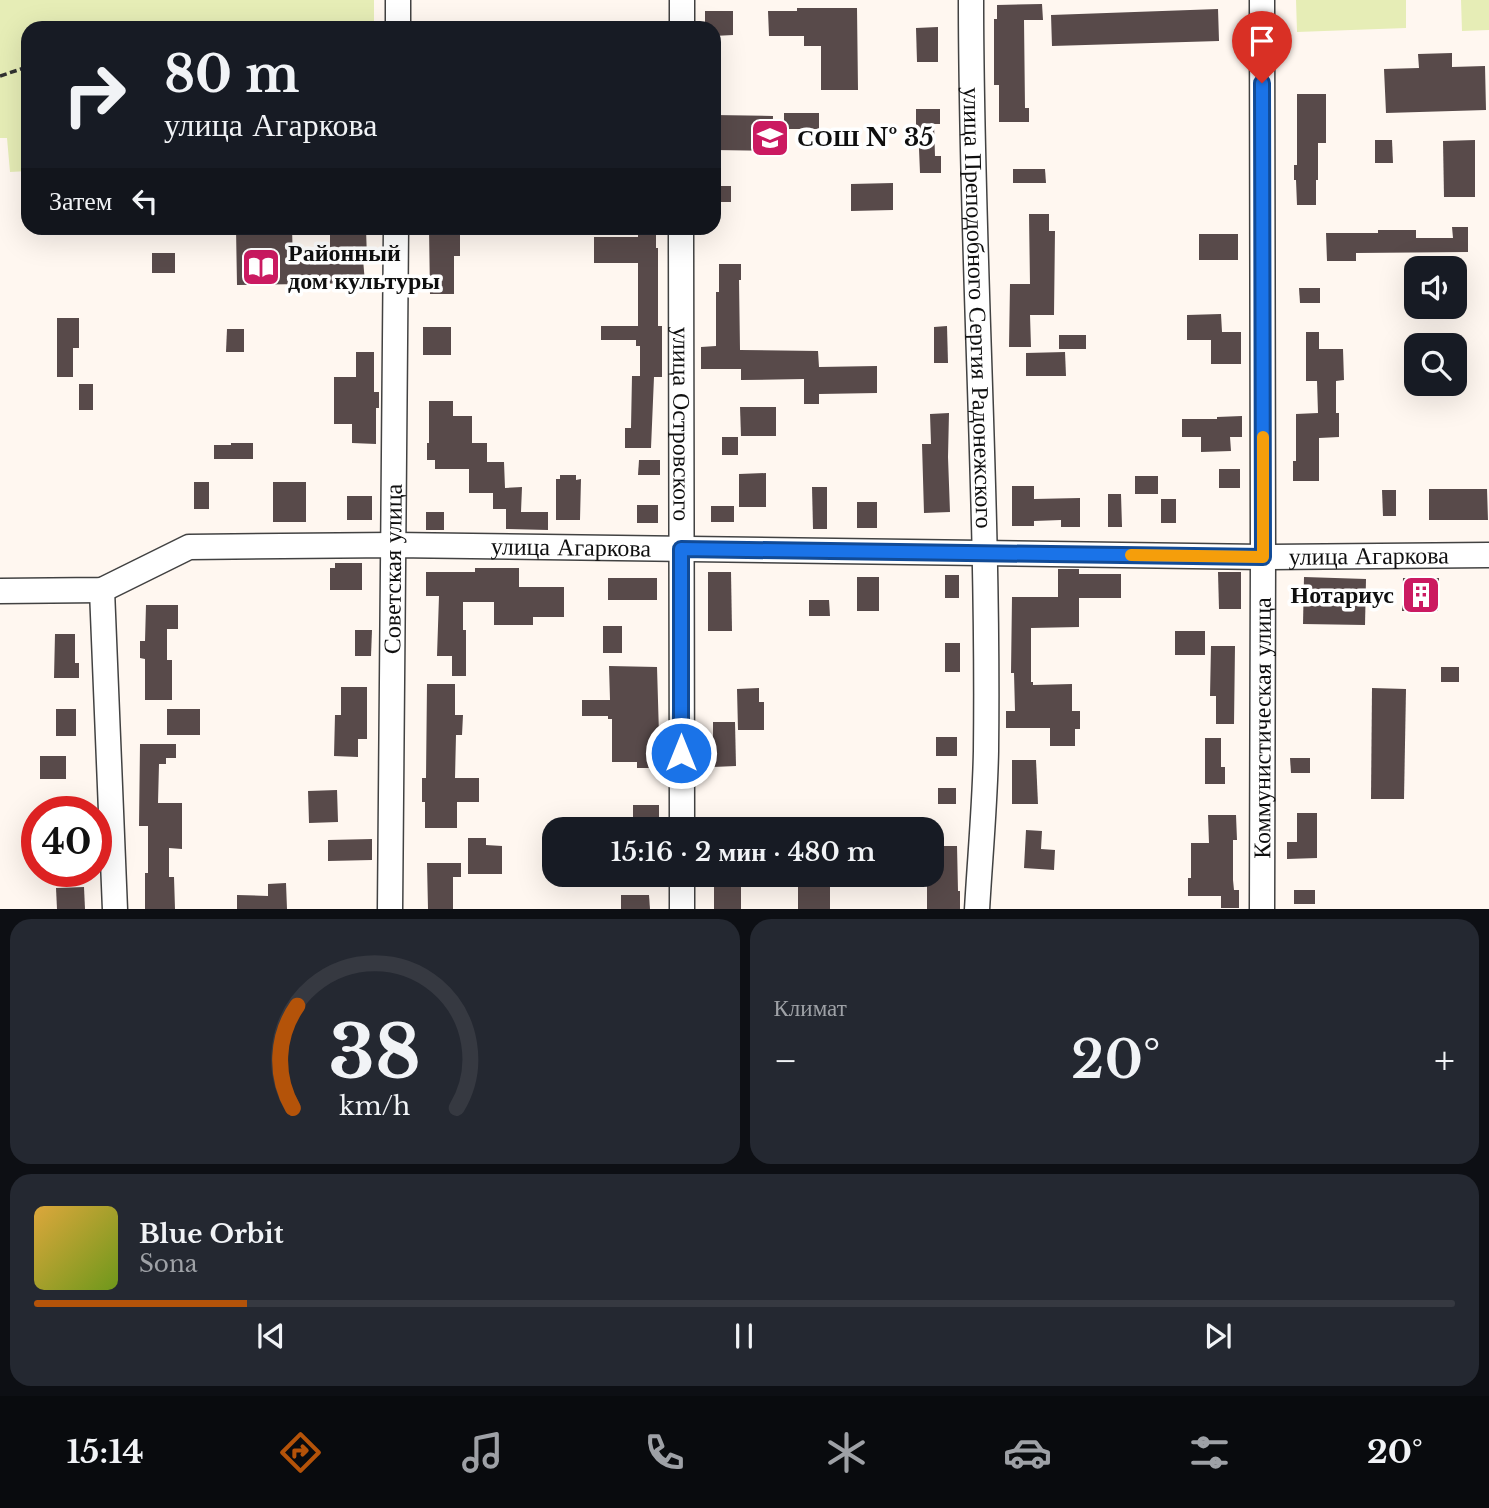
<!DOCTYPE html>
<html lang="ru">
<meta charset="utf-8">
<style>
:root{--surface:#171b24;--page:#242831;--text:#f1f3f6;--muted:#9ea1a6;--line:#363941;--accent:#b45309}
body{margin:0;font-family:"Libre Baskerville",serif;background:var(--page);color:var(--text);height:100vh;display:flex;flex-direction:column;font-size:26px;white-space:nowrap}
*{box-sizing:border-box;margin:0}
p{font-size:23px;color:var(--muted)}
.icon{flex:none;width:38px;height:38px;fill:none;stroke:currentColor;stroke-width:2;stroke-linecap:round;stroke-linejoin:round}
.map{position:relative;height:909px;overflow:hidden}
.panel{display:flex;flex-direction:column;gap:10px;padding:10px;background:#0d0f14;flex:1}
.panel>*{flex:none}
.top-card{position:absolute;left:21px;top:21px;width:700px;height:214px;border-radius:21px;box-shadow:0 7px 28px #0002;background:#171b24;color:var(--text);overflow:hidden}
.controls{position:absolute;left:1404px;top:256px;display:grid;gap:14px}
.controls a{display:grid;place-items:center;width:63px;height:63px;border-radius:14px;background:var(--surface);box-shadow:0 7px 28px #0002;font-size:35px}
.speed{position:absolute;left:21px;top:796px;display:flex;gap:14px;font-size:35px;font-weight:700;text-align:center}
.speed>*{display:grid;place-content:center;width:91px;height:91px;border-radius:50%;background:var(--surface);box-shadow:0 7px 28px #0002;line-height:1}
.speed .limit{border:10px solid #d22;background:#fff;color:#111}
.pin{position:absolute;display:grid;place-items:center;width:60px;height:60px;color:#fff;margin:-72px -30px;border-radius:50% 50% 50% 0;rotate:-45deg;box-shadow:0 0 7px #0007}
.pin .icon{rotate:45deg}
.me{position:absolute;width:77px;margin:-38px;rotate:0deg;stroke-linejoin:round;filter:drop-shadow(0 0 5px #0008)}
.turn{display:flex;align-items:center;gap:24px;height:147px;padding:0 28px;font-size:32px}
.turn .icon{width:91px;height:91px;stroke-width:2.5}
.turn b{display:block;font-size:49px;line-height:60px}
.then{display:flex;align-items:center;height:66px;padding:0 28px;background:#0003;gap:14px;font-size:26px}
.big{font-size:52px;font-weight:600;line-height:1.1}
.panel .card{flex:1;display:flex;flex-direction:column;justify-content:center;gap:10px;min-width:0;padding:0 24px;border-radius:21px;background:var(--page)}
.panel .dial{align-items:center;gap:0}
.dial svg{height:182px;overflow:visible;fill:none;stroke:var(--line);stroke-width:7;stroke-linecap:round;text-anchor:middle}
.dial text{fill:var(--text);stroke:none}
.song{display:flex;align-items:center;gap:21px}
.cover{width:84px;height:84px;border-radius:10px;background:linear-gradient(135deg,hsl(40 70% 55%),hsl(80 70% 35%))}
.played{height:7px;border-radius:4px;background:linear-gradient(90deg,var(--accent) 15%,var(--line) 15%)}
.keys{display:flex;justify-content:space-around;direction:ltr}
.heat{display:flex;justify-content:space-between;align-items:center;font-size:38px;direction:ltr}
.panel .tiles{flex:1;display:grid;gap:10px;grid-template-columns:1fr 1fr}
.card:last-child{grid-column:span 2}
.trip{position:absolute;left:542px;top:817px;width:402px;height:70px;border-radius:21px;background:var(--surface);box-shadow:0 7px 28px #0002;font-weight:600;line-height:70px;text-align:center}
.tabs{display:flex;height:112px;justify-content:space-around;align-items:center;background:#090b0e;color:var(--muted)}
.tabs .icon{width:49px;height:49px}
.tabs .active{color:var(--accent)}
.tabs b{font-size:32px;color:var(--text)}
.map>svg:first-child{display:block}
.green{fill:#e6edb6}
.building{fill:#584a4a}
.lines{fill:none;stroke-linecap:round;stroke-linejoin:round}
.minor-casing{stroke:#424242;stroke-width:27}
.path{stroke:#313131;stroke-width:3.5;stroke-dasharray:7 3.5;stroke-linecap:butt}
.minor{stroke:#fff;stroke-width:24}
.route-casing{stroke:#114b97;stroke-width:18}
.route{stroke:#1a73e8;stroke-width:12}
.slow{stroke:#f59e0b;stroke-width:12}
.labels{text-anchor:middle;stroke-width:7;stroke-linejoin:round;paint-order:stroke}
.poi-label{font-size:24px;font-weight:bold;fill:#0f0f0f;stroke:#fff;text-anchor:start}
.street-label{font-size:24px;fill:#0f0f0f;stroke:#fff}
</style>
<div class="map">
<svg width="1489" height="910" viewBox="0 0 1489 910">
<rect width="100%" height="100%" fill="#fff7f0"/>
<g class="green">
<path d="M0 0H374V28H28V171L10 172 7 138H0Z"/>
<path d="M1296 0H1406V28L1297 32Z"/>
<path d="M1461 0H1489V30L1462 31Z"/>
</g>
<g class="building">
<path d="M1042 4 1043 20H1024L1025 108H1029V122H999V85H994V19H997V5Z"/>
<path d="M797 8H857L858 90H821V46H804V36H769L768 11H797Z"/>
<path d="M1218 9 1219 41 1052 46 1051 15Z"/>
<path d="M705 11H733V35L714 36V28H705Z"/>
<path d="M938 27V62H917L916 28Z"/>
<path d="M1452 53V67L1485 66 1486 110 1386 113 1384 69 1419 68 1418 54Z"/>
<path d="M1297 94H1326V143H1318V180H1316V205H1297L1296 180H1294V165H1297Z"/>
<path d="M916 109H940V124H934L935 156H941V173H920L918 125H916Z"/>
<rect x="784" y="113" width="35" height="16"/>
<path d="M714 115 773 116 772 151 714 150Z"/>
<path d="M1375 140H1392L1393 163H1375Z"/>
<path d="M1475 140V197H1444L1443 141Z"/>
<path d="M1013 169H1045L1046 183H1013Z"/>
<path d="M893 183V210L851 211V184Z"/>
<rect x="714" y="186" width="17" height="16"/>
<path d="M1029 214H1049V231H1055L1054 315H1030L1031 347H1009L1010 284H1030Z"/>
<path d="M1452 227H1468V252L1356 253V261H1327L1326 233H1378V230H1416V238H1453Z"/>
<path d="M236 228H292L293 262 330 261V228H366L367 259H363L365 283 237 285Z"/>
<path d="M429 228H460V256H454V294H430Z"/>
<path d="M638 228H656V248H658V326H662V377H654L651 448H625V428H631L632 376H640V346H636V340H601V326H638V263H594V237H638Z"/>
<rect x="1199" y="234" width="39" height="26"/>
<rect x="152" y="253" width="23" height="20"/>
<path d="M719 264H741V280H739L740 350 818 351 819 367 877 366V393L819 394V404H804V379L741 380V369H701V347L716 346V292H719Z"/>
<path d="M1299 288H1320V303H1300Z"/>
<path d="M1221 314 1222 332H1241V364H1211V340H1187V315Z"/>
<path d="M57 318H79V348H73V377H57Z"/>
<path d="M947 326 948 363H934V327Z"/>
<rect x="423" y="327" width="28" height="28"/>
<path d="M227 329H244V352H226Z"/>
<path d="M1306 332H1319V349H1343L1344 380 1336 381V413H1339V437L1319 438V481H1293V461H1296V414L1318 413 1317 381H1306Z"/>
<rect x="1059" y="335" width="27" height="14"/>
<path d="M356 352H374V392H379V408H376V444L352 443V424H334V377H356Z"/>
<path d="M1065 352 1066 376H1026V353Z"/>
<rect x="79" y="384" width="14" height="26"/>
<path d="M429 401H453V416H472V443H487V462H504L505 488 522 487 521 512H548V530L506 529V509H493V493H469V469H435V460H427V443H429Z"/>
<path d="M740 407H776V436H741Z"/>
<path d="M949 413 948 457 950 512 924 513 922 444H931L930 414Z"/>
<path d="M1242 416V437H1230L1231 451 1201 452V437H1182V419H1217V417Z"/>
<rect x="722" y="437" width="16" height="18"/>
<path d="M231 443H253V459H214V445H231Z"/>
<path d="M639 460H660V475H638Z"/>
<rect x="1219" y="469" width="21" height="19"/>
<path d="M766 473V507H739V474Z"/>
<path d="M560 475H576V480L581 479 580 520H556V479H560Z"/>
<rect x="1135" y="476" width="23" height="18"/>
<rect x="194" y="482" width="15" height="27"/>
<rect x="273" y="482" width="33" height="40"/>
<path d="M1012 486H1034V499L1080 498V527H1061V520L1034 521V526H1012Z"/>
<path d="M812 487H827V529H813Z"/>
<path d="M1429 489H1487L1488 520H1429Z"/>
<path d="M1382 490H1396V516H1383Z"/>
<path d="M1108 494H1121L1122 527H1108Z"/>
<rect x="347" y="496" width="25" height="24"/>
<rect x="1161" y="499" width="15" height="24"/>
<rect x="857" y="502" width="20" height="26"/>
<rect x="637" y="505" width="21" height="18"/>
<rect x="711" y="506" width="23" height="16"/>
<rect x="426" y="512" width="18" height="18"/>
<path d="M335 563H362V590H330V568H335Z"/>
<path d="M475 568H519V587H564V617H533V625H494V602H463V630H466V676H452V656H437L439 596H426V572H475Z"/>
<path d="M1058 569H1079V574H1121V598H1079V627L1031 628V682H1033V685L1072 684V711H1080V729H1075V746H1050V728H1006V711H1015L1014 673H1011L1012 597H1058Z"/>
<path d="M708 572H731L732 631H708Z"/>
<path d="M1218 572H1241V609H1219Z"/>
<rect x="945" y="575" width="14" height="23"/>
<rect x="857" y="577" width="22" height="34"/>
<path d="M1304 577 1366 579 1365 625 1303 624Z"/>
<rect x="608" y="578" width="49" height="22"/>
<path d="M1403 578H1439L1438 611H1402Z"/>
<path d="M809 600H829L830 616H809Z"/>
<path d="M146 605H178V629H167V660H172V700H145V659L140 658V641H145Z"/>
<rect x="603" y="626" width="19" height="27"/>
<path d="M355 630H372L371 656H355Z"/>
<rect x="1175" y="631" width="30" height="24"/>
<path d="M55 634H75V663H79V678H54Z"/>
<rect x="945" y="643" width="15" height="29"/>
<path d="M1211 646H1235L1234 724H1216V696H1210Z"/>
<path d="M609 666 657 667 660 768H637V762H612V719H608V716H582V700H610Z"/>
<rect x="1441" y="667" width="18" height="15"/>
<path d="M427 684H455V715H463L462 735H456L455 778H479V802H457V828H425V802H422V778H426Z"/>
<path d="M341 687H367V739H358V757L334 756 335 715H341Z"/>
<path d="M759 688V702H764V730H738L737 689Z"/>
<path d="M1372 688 1406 689 1404 799H1371Z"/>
<rect x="56" y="709" width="20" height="27"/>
<rect x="167" y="709" width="33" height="26"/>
<path d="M713 722H735L736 766 713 767Z"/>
<rect x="936" y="737" width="21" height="19"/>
<path d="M1205 738H1221V767H1225V784H1205Z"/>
<path d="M140 744H176V758H166V764H159L158 803H182V849L169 848V877H174L175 909H145V873H148V826H139Z"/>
<rect x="40" y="756" width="26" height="23"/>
<path d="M1290 758H1310V773H1291Z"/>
<path d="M1012 760H1036L1038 804H1012Z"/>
<rect x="938" y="788" width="18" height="16"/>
<path d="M337 790 338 822 309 823 308 791Z"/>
<rect x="633" y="805" width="26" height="24"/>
<path d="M1297 813H1317V858L1287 859V842H1297Z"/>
<path d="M1208 815H1236L1237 840H1233V880L1234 890H1239V908H1221V896H1188V878H1191V843H1209Z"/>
<path d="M1026 830 1042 831 1041 849 1055 850 1054 870 1024 868Z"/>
<path d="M468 838H486V845L502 846V874H468Z"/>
<path d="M372 839V860L328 861V840Z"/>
<path d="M936 846H957L958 891H960V909H927V875H936Z"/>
<path d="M427 863H461V877H453V909H428Z"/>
<rect x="798" y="875" width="32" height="34"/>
<path d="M741 877V909H714V878Z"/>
<path d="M286 883 287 909H237V895L268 896V884Z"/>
<path d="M84 887 85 909H57L56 888Z"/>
<rect x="1294" y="890" width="21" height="14"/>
<path d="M621 895H649L650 909H621Z"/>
</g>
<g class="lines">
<defs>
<g id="minor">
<path id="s1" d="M971 0C971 250 989 501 986 751 985 804 980 857 977 910"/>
<path d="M398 28V0"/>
<path d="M682 28V0"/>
<path id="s2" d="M681 228 682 830"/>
<path d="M102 590 115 910"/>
<path id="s3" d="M0 591 102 590 189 547 394 545 1263 557 1489 555"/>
<path d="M682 875V910"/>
<path id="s4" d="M390 910 396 228"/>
<path id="s5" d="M1262 910 1263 557 1262 0"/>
</g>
</defs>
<use href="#minor" class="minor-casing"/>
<path class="path" d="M0 76 21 69H28"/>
<use href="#minor" class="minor"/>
</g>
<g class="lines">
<defs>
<path id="route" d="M681 753V549L1263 557 1262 83"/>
</defs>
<use href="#route" class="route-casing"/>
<use href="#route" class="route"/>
<path class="slow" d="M1131 555 1263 557V437"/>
</g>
<defs>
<symbol id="school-square" viewBox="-11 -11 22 22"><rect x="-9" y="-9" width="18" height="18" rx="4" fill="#cb1a61" stroke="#fff"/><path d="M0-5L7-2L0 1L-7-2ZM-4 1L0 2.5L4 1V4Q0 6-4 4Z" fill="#fff"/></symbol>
<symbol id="library-square" viewBox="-11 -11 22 22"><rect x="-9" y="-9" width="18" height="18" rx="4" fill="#cb1a61" stroke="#fff"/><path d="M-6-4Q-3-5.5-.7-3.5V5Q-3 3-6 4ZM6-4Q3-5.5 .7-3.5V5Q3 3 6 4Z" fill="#fff"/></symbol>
<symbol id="building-square" viewBox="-11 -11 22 22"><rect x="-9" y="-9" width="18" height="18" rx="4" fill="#cb1a61" stroke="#fff"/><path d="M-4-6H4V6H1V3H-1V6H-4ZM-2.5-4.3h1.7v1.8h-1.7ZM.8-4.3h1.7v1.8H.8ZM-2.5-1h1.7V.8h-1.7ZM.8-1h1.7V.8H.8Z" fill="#fff"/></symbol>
</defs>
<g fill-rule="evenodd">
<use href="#school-square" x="748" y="116" width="44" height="44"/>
<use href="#library-square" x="239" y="245" width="44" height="44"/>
<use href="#building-square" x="1399" y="573" width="44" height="44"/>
</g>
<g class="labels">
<g class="poi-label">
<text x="797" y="146">СОШ № 35</text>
<text x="288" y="261">Районный<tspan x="288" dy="28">дом культуры</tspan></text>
<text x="1394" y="603" text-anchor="end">Нотариус</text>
</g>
<g class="street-label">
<text dy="8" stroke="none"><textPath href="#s1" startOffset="308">улица Преподобного Сергия Радонежского</textPath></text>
<text dy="8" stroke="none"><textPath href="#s2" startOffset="196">улица Островского</textPath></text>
<text dy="8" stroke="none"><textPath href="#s3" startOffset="581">улица Агаркова</textPath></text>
<text dy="8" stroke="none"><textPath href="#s3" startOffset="1379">улица Агаркова</textPath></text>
<text dy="8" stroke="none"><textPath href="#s4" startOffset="341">Советская улица</textPath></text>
<text dy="8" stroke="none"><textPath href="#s5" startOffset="182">Коммунистическая улица</textPath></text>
</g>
</g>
</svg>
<div class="controls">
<a><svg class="icon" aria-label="sound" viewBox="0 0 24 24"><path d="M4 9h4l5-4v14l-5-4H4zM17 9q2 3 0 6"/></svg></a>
<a><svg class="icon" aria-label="search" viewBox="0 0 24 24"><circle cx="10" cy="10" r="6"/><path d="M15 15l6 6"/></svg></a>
</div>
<div class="speed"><div class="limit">40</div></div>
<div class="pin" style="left:1262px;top:83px;background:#d93025"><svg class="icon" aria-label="arrive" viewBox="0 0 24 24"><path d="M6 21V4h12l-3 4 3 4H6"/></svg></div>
<svg class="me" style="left:681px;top:753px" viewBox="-20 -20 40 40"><circle r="17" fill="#1a73e8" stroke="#fff" stroke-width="3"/><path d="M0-11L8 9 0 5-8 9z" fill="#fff"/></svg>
<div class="trip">15:16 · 2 мин · 480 m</div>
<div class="top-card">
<div class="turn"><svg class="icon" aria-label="right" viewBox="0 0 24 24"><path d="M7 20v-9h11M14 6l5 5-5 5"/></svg><div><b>80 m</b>улица Агаркова</div></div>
<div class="then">Затем<svg class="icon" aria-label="left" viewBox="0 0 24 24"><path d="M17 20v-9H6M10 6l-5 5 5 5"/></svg></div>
</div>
</div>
<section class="panel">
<div class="tiles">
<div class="card dial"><svg viewBox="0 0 100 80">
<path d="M14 69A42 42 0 1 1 86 69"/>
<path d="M14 69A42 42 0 0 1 16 24" stroke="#b45309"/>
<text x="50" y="56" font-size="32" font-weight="700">38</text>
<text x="50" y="72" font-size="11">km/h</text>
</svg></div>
<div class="card"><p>Климат</p>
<div class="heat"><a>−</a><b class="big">20°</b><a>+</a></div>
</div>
<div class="card">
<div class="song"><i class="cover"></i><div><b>Blue Orbit</b><p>Sona</p></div></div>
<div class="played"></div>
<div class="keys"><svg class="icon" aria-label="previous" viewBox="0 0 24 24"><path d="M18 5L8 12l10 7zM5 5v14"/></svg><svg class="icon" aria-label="pause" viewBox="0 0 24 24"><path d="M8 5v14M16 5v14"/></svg><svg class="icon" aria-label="next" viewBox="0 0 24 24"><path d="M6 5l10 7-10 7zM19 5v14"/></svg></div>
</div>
</div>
</section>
<nav class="tabs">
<b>15:14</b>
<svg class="icon active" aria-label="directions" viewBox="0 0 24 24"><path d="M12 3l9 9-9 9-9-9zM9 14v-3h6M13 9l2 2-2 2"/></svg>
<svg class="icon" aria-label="music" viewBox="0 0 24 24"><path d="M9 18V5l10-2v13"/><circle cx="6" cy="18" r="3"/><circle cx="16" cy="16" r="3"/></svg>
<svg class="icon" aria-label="phone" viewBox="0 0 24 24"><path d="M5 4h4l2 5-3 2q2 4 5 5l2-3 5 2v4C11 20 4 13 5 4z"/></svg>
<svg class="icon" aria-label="climate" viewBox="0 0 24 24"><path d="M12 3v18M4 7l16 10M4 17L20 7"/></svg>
<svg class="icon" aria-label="car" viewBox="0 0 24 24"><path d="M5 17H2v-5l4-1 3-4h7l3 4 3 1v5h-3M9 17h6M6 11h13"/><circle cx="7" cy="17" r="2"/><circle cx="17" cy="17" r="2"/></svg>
<svg class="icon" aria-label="filters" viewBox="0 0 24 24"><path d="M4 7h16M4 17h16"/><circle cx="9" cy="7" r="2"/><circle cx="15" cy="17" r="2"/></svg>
<b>20°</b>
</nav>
